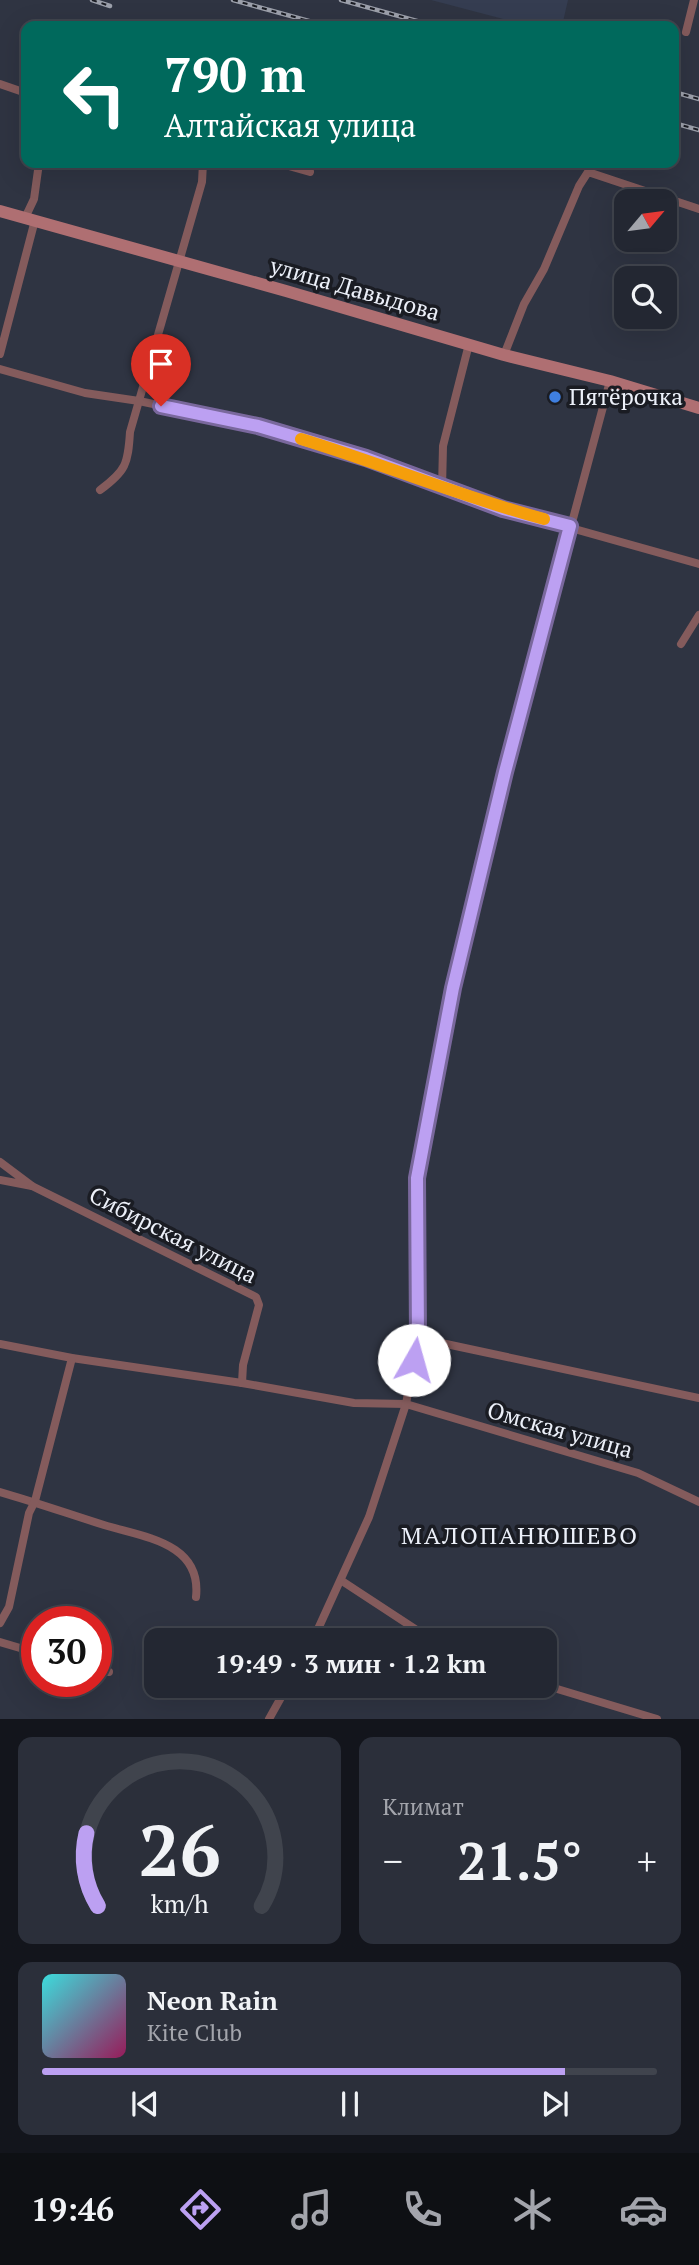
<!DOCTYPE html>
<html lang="ru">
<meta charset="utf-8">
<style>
:root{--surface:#232732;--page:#2b2f3a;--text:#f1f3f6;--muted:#a3a5ac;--line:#40444d;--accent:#bca0f2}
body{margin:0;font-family:"PT Serif",serif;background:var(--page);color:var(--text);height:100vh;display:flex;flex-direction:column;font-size:26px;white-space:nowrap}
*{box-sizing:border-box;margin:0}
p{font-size:23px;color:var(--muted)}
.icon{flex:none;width:38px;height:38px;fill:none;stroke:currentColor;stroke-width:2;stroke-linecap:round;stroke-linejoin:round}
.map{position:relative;height:1719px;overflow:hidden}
.sheet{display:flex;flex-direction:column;gap:18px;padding:18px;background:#13151c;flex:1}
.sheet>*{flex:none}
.top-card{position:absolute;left:21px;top:21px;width:658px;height:147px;border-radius:14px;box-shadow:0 7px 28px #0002,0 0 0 2px var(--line);background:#00695c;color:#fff;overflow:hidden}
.needle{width:46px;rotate:61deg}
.tools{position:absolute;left:614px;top:189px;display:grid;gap:14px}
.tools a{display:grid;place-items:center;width:63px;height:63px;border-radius:14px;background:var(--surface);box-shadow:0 7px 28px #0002,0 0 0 2px var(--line);font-size:35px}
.speed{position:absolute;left:21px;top:1606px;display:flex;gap:14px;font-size:35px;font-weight:700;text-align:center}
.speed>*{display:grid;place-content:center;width:91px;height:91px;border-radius:50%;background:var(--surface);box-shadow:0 7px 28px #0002,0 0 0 2px var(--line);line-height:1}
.speed .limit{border:10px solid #d22;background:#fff;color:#111}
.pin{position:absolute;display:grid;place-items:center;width:60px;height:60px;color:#fff;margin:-72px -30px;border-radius:50% 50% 50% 0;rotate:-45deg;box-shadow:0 0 7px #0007}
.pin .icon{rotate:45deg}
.me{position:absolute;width:77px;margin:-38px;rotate:7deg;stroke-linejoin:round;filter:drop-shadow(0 0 5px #0008)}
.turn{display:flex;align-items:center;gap:24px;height:147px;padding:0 28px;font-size:32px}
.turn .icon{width:91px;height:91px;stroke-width:2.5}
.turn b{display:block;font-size:49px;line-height:60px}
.big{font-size:52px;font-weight:700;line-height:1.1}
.sheet .card{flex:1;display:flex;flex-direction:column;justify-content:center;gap:10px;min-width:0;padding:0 24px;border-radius:14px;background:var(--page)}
.sheet .dial{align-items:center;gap:0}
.dial svg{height:182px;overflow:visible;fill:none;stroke:var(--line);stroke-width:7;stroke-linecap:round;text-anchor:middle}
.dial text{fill:var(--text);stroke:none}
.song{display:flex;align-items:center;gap:21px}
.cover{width:84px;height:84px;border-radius:10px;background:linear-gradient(135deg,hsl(180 70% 55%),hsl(330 70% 35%))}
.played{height:7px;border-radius:4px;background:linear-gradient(90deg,var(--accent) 85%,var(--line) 85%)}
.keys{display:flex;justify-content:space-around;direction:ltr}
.heat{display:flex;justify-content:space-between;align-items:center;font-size:38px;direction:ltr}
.sheet .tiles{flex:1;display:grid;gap:18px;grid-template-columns:1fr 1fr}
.card:last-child{grid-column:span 2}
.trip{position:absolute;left:144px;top:1628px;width:413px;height:70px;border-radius:14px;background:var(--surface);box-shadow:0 7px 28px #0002,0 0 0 2px var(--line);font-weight:700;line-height:70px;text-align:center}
.menu{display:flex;height:112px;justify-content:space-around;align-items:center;background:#0e1014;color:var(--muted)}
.menu .icon{width:49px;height:49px}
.menu .active{color:var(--accent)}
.menu b{font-size:32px;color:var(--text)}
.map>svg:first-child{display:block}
.built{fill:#353d51}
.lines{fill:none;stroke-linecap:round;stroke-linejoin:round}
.minor{stroke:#845b5c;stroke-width:8}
.secondary{stroke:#af6f72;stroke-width:12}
.rail-casing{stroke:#9ca0ab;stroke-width:4.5}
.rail{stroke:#1a1c23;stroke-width:2;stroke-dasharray:5;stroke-linecap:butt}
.route-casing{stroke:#7a689d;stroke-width:18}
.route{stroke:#bca0f2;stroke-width:12}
.slow{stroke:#f59e0b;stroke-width:12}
.shop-dot{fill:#3f7fe0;stroke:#1a1c23;stroke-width:2.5}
.labels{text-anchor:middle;stroke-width:7;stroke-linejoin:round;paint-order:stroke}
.street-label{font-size:23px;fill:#ecf0f9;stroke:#1a1c23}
.poi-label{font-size:23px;fill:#ecf0f9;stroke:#1a1c23;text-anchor:start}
.neighbourhood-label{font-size:24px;letter-spacing:2px;fill:#ecf0f9;stroke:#1a1c23}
</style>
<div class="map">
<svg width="699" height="1719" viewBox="0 0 699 1719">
<rect width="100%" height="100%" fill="#2f3442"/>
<path class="built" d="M431 0H568L562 26H530Z"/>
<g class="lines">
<g class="minor">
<path d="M686 32 694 0"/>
<path d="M0 84 26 93"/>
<path d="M278 163 310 172"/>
<path d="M25 218 34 199 39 163"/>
<path d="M0 354 35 220"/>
<path d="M504 355 524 304 544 269 579 186 588 172 699 209"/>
<path d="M0 369 85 393 139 401 258 426 366 459 503 509 699 564"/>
<path d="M442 488 443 446 469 344"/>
<path d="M100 490C126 471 128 464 130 432L202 182 203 163"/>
<path d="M681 644 699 615"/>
<path d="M0 1162 32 1186 0 1180"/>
<path d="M32 1186 256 1297 259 1305 243 1365 242 1383"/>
<path d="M418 1338 699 1398"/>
<path d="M0 1344 72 1358 242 1383 354 1403 406 1404 638 1473 699 1502"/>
<path d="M0 1492C35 1502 69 1514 104 1525 142 1537 202 1542 196 1597"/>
<path d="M342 1581 432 1640"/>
<path d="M0 1623 9 1607 29 1513 35 1501 72 1358"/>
<path d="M313 1640 369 1517 406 1404 418 1338 417 1178 453 988 505 772 610 381"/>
<path d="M0 1642 37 1653"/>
<path d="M96 1670 109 1672"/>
<path d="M544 1685 657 1719"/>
<path d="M269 1719 288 1685"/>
</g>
<path class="secondary" d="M0 211 286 291 504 355 610 381 699 408"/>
<defs>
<g id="rail">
<path d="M92 0 110 6"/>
<path d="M233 0 327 26"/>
<path d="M341 0 435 26"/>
<path d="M674 92 699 99"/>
<path d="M674 123 699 130"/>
</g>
</defs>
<use href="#rail" class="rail-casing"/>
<use href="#rail" class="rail"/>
</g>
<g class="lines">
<defs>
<path id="route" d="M161 406 258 426 366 458 503 509 570 526 505 772 453 988 417 1178 418 1338 414 1360"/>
</defs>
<use href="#route" class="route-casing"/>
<use href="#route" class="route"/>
<path class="slow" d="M301 439C383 464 461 497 544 519"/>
</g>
<circle class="shop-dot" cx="555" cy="397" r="7"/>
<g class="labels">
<g class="street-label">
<text transform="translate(355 289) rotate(16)" y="8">улица Давыдова</text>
<text transform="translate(173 1235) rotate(27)" y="8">Сибирская улица</text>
<text transform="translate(560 1430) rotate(16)" y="8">Омская улица</text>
</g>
<g class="poi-label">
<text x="569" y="405">Пятёрочка</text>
</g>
<g class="neighbourhood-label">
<text x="520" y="1544">МАЛОПАНЮШЕВО</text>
</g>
</g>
</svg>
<div class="tools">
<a><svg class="needle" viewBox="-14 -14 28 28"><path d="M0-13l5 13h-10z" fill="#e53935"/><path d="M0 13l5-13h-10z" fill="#a3a5ac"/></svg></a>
<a><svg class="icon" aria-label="search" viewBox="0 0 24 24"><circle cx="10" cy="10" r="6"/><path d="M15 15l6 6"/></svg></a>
</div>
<div class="speed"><div class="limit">30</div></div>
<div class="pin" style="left:161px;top:406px;background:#d93025"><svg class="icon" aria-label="arrive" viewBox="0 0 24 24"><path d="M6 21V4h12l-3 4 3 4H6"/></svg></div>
<svg class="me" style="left:414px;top:1360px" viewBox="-20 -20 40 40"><circle r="19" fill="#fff"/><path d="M0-13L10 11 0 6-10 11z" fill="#bca0f2"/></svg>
<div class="trip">19:49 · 3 мин · 1.2 km</div>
<div class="top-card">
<div class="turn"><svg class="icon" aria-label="left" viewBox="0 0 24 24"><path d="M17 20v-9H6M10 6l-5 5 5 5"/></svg><div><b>790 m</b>Алтайская улица</div></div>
</div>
</div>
<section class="sheet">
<div class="tiles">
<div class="card dial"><svg viewBox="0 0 100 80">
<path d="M14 69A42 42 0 1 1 86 69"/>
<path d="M14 69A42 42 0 0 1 9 37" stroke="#bca0f2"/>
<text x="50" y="56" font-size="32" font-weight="700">26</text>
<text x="50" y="72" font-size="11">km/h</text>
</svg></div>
<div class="card"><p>Климат</p>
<div class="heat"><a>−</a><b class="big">21.5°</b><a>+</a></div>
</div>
<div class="card">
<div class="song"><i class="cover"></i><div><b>Neon Rain</b><p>Kite Club</p></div></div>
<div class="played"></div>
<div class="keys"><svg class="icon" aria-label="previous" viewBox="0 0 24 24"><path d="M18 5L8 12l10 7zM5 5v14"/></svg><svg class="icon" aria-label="pause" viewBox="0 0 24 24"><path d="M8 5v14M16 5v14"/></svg><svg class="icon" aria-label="next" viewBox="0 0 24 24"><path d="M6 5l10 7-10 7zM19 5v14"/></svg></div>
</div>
</div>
</section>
<nav class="menu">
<b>19:46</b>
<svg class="icon active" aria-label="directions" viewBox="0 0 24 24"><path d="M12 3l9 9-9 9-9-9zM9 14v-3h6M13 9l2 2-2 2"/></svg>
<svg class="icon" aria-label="music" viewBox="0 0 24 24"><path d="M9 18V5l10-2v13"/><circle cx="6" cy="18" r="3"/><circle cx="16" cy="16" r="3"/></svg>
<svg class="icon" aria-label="phone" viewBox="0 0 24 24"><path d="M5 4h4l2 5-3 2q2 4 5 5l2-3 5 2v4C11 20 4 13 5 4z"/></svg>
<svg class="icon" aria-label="climate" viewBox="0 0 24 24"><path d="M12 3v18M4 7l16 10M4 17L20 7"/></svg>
<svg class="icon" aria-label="car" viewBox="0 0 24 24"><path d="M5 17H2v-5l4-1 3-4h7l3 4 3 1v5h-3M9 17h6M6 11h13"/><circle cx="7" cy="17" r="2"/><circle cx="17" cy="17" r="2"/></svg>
</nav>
